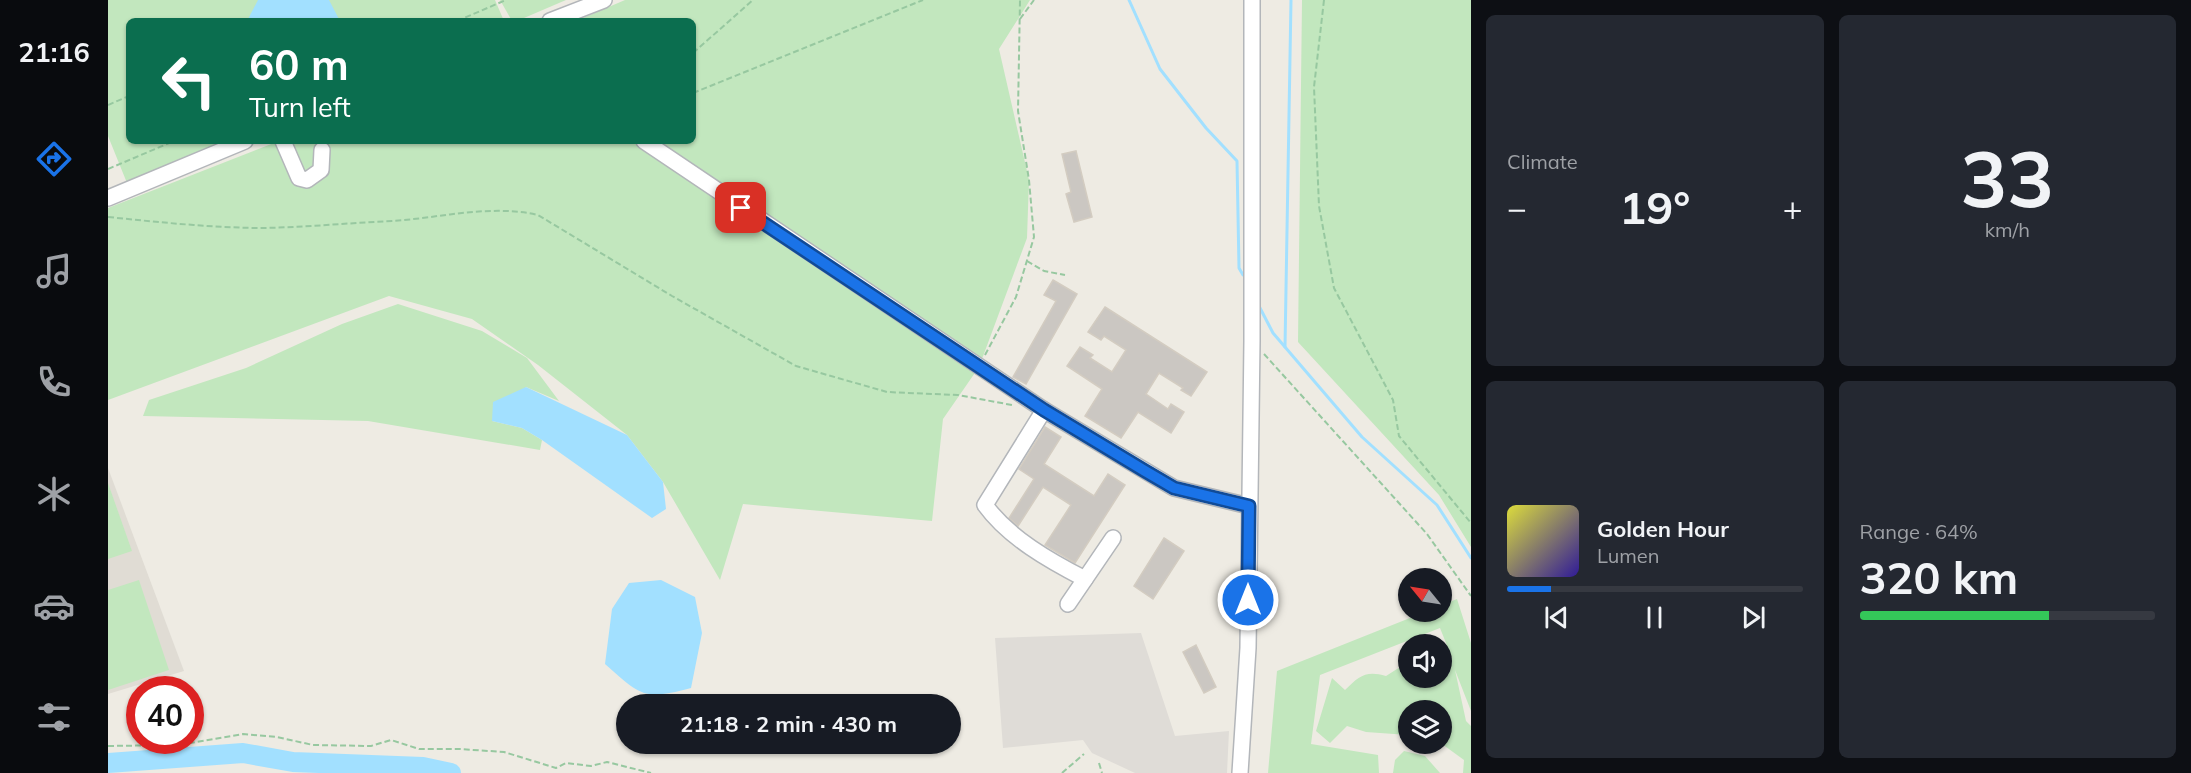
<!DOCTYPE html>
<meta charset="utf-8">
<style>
:root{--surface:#171b24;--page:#242831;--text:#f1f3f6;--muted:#9ea1a6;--line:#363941;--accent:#1a73e8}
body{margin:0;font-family:Mulish,sans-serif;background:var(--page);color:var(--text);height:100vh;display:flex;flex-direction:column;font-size:22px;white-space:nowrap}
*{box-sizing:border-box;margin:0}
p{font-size:20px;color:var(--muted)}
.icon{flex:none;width:33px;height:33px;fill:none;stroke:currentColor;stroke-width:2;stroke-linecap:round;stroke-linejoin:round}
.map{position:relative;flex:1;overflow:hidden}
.sheet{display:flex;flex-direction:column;gap:15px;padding:15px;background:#0d0f14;width:720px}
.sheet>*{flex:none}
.hud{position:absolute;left:18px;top:18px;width:570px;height:126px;border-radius:9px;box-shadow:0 2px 4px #0004;background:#0b6e4f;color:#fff;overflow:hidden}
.needle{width:39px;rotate:300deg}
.tools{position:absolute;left:1290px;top:568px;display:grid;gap:12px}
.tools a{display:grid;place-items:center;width:54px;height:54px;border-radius:50%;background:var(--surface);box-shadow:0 2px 4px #0004;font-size:30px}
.speed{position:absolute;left:18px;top:676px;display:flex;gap:12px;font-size:30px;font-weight:700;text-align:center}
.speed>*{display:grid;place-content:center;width:78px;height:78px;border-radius:50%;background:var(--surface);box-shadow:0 2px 4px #0004;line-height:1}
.speed .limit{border:9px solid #d22;background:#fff;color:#111}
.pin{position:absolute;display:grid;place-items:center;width:51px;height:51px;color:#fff;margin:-26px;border-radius:12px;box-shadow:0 3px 9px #0006}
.me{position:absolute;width:66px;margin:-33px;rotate:0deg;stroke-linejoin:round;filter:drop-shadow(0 0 4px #0008)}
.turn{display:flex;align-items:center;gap:21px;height:126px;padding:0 24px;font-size:27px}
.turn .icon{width:78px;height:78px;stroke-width:2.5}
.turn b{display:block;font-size:42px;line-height:51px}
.big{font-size:45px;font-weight:700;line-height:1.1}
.sheet .card{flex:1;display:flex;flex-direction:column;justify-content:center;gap:9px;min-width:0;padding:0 21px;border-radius:9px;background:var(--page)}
.sheet .dial{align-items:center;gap:0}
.dial b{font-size:78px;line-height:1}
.song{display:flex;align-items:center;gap:18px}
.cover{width:72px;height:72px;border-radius:9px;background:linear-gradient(135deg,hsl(60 70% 55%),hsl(250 70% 35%))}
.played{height:6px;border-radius:3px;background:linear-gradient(90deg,var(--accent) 15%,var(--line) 15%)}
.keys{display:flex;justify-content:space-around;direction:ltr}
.heat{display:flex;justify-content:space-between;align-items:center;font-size:33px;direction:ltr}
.charge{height:9px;border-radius:4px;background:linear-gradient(90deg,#34c759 64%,var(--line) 0)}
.sheet .tiles{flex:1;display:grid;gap:15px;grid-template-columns:repeat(2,1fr)}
.trip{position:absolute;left:508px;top:694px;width:345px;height:60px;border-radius:30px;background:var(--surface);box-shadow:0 2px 4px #0004;font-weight:700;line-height:60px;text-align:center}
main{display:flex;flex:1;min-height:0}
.menu{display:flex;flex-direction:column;width:108px;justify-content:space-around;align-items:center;background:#090b0e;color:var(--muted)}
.menu .icon{width:42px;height:42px}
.menu .selected{color:var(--accent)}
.menu b{font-size:27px;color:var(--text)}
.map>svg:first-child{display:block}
.industrial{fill:#dfdcd7}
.education{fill:#e0dcd4}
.green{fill:#c2e7be}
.water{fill:#a2e0ff}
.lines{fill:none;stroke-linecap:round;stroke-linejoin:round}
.stream{stroke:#a2e0ff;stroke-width:3}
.river{stroke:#a2e0ff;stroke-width:20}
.building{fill:#cbc7c2;stroke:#d3ccc1;stroke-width:1.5}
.minor-casing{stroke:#b3b6ba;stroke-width:18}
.path{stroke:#97c8a0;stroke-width:2;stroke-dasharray:6 3;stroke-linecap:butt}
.minor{stroke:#fff;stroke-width:15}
.route-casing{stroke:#114b97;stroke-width:15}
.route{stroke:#1a73e8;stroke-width:10}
</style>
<main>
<nav class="menu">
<b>21:16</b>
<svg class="icon selected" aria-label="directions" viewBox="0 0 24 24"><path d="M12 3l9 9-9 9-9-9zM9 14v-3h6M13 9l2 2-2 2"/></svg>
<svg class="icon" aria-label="music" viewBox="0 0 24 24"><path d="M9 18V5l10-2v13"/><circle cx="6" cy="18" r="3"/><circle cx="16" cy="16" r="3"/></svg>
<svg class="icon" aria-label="phone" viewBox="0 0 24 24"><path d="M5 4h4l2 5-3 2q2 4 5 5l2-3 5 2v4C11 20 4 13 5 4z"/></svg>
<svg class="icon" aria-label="climate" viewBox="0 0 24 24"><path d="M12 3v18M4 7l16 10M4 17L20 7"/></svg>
<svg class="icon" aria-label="car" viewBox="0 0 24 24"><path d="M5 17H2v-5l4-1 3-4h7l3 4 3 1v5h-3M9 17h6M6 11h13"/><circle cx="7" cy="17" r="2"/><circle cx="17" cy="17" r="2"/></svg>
<svg class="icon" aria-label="filters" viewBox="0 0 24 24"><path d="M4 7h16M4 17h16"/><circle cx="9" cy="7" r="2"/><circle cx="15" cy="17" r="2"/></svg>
</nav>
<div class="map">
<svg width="1363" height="773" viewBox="0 0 1363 773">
<rect width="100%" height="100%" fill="#eeebe3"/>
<path class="industrial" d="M1033 633 1067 736 1121 731 1119 773H1027L984 753 975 740 895 748 887 638Z"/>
<path class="education" d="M0 468 76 671 0 694Z"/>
<g class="green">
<path d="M0 0H387L396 21H21V141H124L19 183 0 136Z"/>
<path d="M392 0H458L409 21H404Z"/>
<path d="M517 0H922L891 49 921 180 919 238 871 367 835 419 824 521 635 504 612 580 555 482 519 435 430 365 364 319 281 296 0 400V208L171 141H585V21H468Z"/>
<path d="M1194 0H1363V547L1331 495 1190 342Z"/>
<path d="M290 304 374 331 419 358 451 401 418 387 384 421 414 428 434 440 432 450 260 421 35 416 41 400 138 368 234 324Z"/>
<path d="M0 483 24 551 0 559Z"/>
<path d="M31 580 61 670 0 690V590Z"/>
<path d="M1349 599 1363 643V711L1347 670 1358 721 1363 726V773H1355L1356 760 1334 744V711H1300V735L1258 732 1239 726 1222 743 1208 731 1224 678 1237 690C1251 676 1258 670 1278 676L1300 662V678H1334V658H1344L1332 628 1212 675 1203 744 1270 755 1271 773H1160L1169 671 1317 612H1334V605Z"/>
<path d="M1296 751 1317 756 1332 773H1285L1287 760Z"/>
</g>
<g class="water">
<path d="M150 0H221L232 21H139Z"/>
<path d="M418 387 519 435 555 482 558 509 544 518 434 440 414 428 384 421 385 402Z"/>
<path d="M553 580 587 597 594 633 583 688C535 701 532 695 497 664L504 609 521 583Z"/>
</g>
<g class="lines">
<g class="stream">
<path d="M1021 0 1052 69 1098 128 1129 161 1131 268 1135 275"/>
<path d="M1151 306 1165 333 1254 437 1329 505 1363 558"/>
<path d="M1177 347 1183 0"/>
</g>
<path class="river" d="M0 763 135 753 185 762 315 767 343 773"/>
</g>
<g class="building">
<path d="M968 151 984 217 966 222 958 194 963 192 954 154Z"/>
<path d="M945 280 969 294 918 384 905 377 948 301 936 295Z"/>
<path d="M997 307 1099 372 1083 396 1073 390 1075 388 1051 373 1038 394 1060 409 1063 404 1076 412 1063 433 1030 412 1013 438 977 416 994 389 959 366 972 347 985 355 982 358 1004 372 1018 350 996 336 993 340 980 332Z"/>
<path d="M937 427 953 437 936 464 986 496 1000 474 1017 485 967 563 937 545 963 505 935 487 910 526 901 518 926 479 911 469Z"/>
<path d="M1056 538 1076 551 1045 599 1026 586Z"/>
<path d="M1088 645 1108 687 1096 693 1075 652Z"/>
</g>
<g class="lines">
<defs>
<g id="minor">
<path d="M442 21 496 0"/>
<path d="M175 141 191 178 199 180 213 170 214 150"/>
<path d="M536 141 936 410 1066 488 1141 506"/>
<path d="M0 198 137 141"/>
<path d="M936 410 877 505C901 538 942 561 977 579"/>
<path d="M960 604 1005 538"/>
<path d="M1132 773 1140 648 1144 341V0"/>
</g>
</defs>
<use href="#minor" class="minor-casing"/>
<g class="path">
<path d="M1216 0 1206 87 1211 206 1226 288 1285 400 1291 436 1363 523"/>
<path d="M912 19 926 0"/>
<path d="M349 21 398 0"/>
<path d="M585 53 645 0"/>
<path d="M585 93 815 0"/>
<path d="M0 105 21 96"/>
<path d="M0 169 66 141"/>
<path d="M0 217C49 222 97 227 146 228 192 228 238 223 284 221 332 218 382 204 430 215L564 296 688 366 779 392 850 395 904 405"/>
<path d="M919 261 936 271 957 275"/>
<path d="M1156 354 1319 534 1363 596"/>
<path d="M877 355 908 297 926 237 921 180 910 111 912 0"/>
<path d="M0 746 70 745 135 734 169 737 205 745 263 746 283 740 311 749H351L396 752 448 768 458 763 483 766 499 762 543 773"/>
<path d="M991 763 994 773"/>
<path d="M954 773 976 754"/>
</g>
<use href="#minor" class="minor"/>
</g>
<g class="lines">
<defs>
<path id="route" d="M633 208 936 410 1037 471 1066 488 1141 506 1140 600"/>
</defs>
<use href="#route" class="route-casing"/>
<use href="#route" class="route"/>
</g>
</svg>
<div class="tools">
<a><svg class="needle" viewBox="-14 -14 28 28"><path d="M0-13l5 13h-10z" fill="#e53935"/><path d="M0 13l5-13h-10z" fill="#9ea1a6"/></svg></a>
<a><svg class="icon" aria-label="sound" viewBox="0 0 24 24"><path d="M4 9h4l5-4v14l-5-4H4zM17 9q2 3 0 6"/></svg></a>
<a><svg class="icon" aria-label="layers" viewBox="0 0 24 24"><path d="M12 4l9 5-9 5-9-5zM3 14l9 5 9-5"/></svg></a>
</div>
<div class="speed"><div class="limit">40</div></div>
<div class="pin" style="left:633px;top:208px;background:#d93025"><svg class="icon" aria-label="arrive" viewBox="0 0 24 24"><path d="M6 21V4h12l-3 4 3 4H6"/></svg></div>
<svg class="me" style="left:1140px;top:600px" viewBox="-20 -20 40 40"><circle r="17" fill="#1a73e8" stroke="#fff" stroke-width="3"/><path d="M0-11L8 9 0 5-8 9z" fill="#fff"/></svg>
<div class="trip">21:18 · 2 min · 430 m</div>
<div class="hud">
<div class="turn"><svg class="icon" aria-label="left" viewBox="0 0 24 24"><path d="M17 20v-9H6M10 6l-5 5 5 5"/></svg><div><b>60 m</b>Turn left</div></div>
</div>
</div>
<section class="sheet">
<div class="tiles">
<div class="card"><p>Climate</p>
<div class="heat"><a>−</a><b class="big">19°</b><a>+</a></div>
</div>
<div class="card dial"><b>33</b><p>km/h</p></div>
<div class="card">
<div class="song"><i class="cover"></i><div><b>Golden Hour</b><p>Lumen</p></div></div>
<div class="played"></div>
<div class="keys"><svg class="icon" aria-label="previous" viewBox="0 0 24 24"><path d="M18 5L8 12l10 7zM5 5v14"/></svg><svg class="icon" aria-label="pause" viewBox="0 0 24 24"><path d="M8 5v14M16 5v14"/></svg><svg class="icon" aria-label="next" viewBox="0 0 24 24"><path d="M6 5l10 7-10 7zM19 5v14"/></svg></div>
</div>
<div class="card"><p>Range · 64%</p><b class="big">320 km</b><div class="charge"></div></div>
</div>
</section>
</main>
